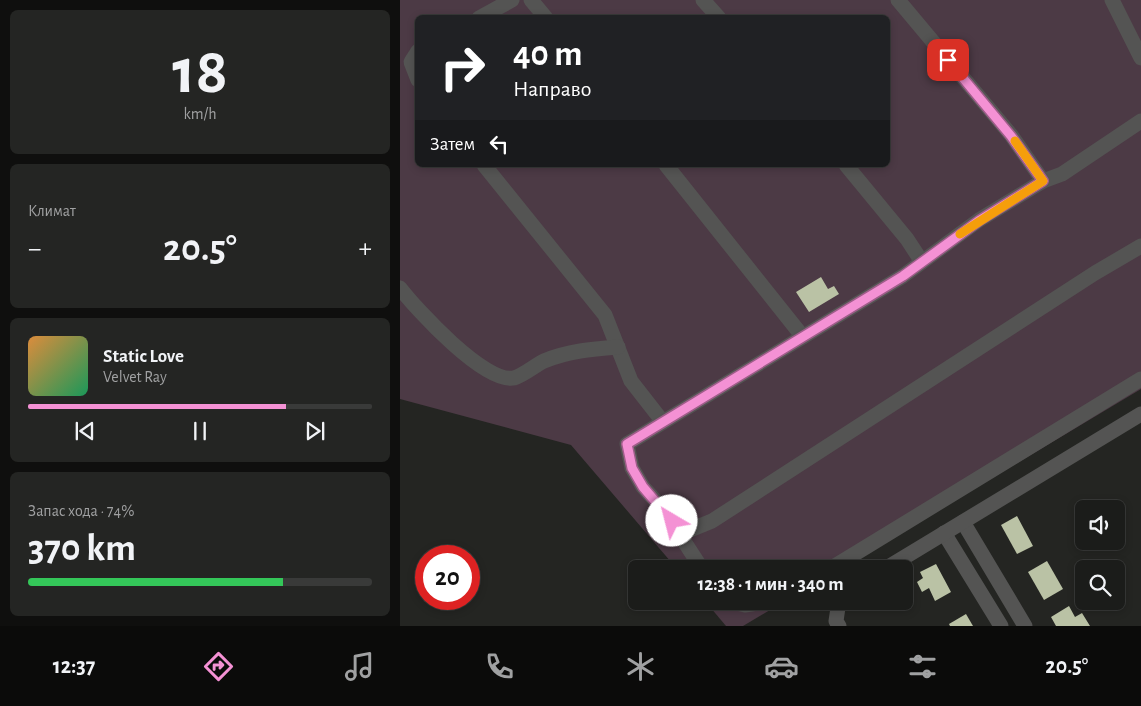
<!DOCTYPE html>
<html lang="ru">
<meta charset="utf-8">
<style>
:root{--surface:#1b1c1a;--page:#242523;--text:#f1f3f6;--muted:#a0a1a2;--line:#393a39;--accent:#f491d4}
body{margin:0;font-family:"Alegreya Sans",sans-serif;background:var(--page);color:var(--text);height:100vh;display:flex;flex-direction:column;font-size:19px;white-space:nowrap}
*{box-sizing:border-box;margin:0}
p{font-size:16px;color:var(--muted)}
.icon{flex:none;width:28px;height:28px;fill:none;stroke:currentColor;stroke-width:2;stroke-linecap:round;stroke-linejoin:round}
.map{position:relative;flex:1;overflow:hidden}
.sheet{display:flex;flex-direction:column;gap:10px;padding:10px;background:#0f0f0e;width:400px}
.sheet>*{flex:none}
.banner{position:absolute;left:15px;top:15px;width:475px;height:152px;border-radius:8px;box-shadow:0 2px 8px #0003,0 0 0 1px var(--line);background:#202124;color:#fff;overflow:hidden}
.buttons{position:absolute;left:675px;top:500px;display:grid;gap:10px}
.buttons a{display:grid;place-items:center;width:50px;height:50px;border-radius:8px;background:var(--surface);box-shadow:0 2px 8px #0003,0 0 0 1px var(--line);font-size:25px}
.speed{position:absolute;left:15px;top:545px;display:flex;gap:10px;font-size:25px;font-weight:700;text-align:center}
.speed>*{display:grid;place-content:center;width:65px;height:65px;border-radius:50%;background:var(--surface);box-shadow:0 2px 8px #0003,0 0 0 1px var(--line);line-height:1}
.speed .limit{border:8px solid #d22;background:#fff;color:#111}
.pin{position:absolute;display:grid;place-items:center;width:42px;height:42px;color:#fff;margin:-21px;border-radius:10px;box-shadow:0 2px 8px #0006}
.me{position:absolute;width:55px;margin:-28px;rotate:323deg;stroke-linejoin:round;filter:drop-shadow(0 0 4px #0008)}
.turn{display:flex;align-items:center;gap:18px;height:105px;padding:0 15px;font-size:22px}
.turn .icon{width:65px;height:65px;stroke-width:2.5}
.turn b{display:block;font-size:35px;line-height:42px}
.then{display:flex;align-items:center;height:48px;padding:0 15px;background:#0003;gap:10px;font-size:19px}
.big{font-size:38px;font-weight:700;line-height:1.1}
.sheet .card{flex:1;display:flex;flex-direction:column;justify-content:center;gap:8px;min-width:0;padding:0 18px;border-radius:8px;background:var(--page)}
.sheet .dial{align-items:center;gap:0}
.dial b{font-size:65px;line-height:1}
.song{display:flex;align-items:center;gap:15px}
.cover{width:60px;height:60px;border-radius:8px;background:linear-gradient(135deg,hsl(30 70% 55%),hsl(150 70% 35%))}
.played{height:5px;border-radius:2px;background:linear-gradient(90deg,var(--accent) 75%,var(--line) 75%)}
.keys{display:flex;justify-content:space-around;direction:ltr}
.heat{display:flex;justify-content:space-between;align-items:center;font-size:28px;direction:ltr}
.charge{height:8px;border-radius:4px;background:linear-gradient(90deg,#34c759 74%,var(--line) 0)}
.trip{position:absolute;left:228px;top:560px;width:285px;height:50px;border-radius:8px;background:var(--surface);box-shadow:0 2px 8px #0003,0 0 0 1px var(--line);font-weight:700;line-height:50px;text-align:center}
.menu{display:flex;height:80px;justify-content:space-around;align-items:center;background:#0b0b0a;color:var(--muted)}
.menu .icon{width:35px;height:35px}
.menu .on{color:var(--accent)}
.menu b{font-size:22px;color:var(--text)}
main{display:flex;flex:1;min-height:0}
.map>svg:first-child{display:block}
.green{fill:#4c3a45;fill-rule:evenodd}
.building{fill:#bac2a5}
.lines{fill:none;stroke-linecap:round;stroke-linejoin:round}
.minor{stroke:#545453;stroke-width:15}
.route-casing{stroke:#9f5e8a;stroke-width:12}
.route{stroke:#f491d4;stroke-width:9}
.slow{stroke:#f59e0b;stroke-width:9}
</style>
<main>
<section class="sheet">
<div class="card dial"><b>18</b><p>km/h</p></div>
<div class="card"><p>Климат</p>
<div class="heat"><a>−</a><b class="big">20.5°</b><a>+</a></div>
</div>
<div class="card">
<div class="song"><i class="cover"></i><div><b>Static Love</b><p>Velvet Ray</p></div></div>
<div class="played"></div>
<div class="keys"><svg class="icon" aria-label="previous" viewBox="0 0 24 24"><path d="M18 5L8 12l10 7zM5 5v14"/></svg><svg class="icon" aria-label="pause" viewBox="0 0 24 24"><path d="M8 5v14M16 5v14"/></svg><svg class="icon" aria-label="next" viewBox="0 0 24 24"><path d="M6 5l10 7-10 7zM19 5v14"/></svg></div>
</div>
<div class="card"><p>Запас хода · 74%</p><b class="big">370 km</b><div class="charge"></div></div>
</section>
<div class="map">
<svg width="741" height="626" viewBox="0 0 741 626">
<rect width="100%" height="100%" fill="#242522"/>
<g class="green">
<path d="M0 0H741V389L440 569H277L171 445 0 399ZM18 18H488V165H18Z"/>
<path d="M305 601H385L343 626H326Z"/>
</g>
<g class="building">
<path d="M421 277 428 289 434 286 439 294 409 312 396 292Z"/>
<path d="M617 516 633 546 617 554 601 525Z"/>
<path d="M647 561 663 589 644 600 628 572Z"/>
<path d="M536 564 551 592 535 601 529 588 522 592 517 582 523 578 520 572Z"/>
<path d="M669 606 675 617 682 613 690 626H656L651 617Z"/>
<path d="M566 614 573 626H550L549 624Z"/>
</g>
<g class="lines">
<g class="minor">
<path d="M131 0 146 18"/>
<path d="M303 0 319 18"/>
<path d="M498 0 611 135 643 181"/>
<path d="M712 0 741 58"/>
<path d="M79 18 112 0"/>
<path d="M18 51 11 62 18 80"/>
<path d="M84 165 205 315 231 381 263 422"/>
<path d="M266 165 403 337"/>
<path d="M446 165 507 239 522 262"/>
<path d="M0 288C17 310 85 384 114 378 124 375 134 366 144 361 168 351 192 349 218 347"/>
<path d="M563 522 625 626"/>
<path d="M544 533 601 626"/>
<path d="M280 534 312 521 695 273 741 246"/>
<path d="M302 569 263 509 243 487 232 468 227 444 503 276 579 220 643 181 662 174 741 121"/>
<path d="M430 569 741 379"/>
<path d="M485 569 741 414"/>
<path d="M329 601 345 605 372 601"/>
<path d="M439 601 436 621 439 626"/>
</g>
</g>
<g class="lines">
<defs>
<path id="route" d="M272 521 243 487 232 468 227 444 503 276 580 220 643 181 611 136 548 60"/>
</defs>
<use href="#route" class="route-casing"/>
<use href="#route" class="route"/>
<path class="slow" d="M560 234 643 181 615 141"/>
</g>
</svg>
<div class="buttons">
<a><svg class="icon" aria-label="sound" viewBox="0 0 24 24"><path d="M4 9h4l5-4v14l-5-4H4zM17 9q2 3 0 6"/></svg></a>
<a><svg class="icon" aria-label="search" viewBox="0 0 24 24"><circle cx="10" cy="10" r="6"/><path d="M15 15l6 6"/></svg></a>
</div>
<div class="speed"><div class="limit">20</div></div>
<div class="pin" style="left:548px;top:60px;background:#d93025"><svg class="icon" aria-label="arrive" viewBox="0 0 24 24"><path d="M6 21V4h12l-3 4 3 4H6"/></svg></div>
<svg class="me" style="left:272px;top:521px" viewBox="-20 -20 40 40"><circle r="19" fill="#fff"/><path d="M0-13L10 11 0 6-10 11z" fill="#f491d4"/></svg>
<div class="trip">12:38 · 1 мин · 340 m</div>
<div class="banner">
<div class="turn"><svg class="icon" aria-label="right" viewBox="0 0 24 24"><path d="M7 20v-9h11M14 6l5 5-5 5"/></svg><div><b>40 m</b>Направо</div></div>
<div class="then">Затем<svg class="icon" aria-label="left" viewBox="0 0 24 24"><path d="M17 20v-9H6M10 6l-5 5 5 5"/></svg></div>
</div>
</div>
</main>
<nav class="menu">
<b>12:37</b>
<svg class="icon on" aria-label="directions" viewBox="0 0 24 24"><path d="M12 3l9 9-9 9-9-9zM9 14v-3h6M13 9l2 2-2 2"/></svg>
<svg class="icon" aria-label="music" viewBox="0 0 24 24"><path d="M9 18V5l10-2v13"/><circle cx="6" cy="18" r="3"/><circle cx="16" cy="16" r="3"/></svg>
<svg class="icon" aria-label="phone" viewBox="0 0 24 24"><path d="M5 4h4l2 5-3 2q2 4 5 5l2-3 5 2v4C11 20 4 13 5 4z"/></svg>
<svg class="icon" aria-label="climate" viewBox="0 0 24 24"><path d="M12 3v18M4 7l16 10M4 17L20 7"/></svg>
<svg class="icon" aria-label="car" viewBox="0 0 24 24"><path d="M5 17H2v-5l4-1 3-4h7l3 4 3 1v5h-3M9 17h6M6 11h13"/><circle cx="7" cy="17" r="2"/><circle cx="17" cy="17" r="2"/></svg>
<svg class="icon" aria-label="filters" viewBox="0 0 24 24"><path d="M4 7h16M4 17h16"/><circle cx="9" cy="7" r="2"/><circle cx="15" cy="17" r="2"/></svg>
<b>20.5°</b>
</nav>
